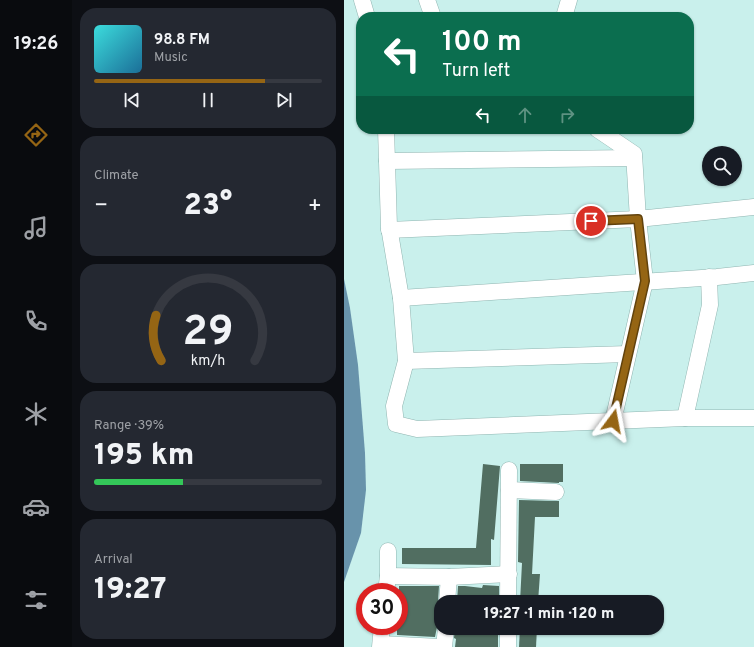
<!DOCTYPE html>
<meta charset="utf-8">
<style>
:root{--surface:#171b24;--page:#242831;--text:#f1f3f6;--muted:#9ea1a6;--line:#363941;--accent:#956514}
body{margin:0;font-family:Overpass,sans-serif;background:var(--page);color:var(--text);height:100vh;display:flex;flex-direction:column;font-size:15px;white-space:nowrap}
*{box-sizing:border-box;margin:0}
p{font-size:13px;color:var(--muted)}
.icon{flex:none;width:22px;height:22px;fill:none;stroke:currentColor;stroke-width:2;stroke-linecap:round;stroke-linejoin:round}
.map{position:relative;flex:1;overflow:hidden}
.side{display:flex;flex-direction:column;gap:8px;padding:8px;background:#0d0f14;width:272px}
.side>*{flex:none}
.top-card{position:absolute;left:12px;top:12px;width:338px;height:122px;border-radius:16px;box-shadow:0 1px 3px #0004;background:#0b6e4f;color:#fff;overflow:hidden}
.controls{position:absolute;left:358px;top:146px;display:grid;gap:8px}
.controls a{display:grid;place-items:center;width:40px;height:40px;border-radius:50%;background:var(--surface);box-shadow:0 1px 3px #0004;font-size:20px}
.speed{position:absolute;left:12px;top:583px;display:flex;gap:8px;font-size:20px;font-weight:700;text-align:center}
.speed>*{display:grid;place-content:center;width:52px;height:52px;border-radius:50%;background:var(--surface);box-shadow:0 1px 3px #0004;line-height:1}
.speed .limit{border:6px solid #d22;background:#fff;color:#111}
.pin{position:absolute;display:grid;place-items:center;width:34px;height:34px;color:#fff;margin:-17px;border:2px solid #fff;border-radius:50%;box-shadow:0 1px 4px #0007}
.me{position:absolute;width:44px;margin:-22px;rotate:13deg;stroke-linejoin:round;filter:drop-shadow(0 0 3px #0008)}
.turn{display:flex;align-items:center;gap:14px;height:84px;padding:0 20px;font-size:18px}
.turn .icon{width:52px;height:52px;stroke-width:2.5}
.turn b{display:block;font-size:28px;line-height:34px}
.lanes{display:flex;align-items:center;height:38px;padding:0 20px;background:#0003;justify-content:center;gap:20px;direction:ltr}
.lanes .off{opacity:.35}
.big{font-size:30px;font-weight:800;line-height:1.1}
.side .tile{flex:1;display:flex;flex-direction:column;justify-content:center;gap:6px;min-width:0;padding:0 14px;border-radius:16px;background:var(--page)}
.side .dial{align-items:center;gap:0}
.dial svg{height:104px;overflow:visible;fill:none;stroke:var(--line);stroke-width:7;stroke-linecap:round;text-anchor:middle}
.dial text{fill:var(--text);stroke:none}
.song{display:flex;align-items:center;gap:12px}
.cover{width:48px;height:48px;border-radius:6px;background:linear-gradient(135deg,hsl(180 70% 55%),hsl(200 70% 35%))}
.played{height:4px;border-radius:2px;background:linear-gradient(90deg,var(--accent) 75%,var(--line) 75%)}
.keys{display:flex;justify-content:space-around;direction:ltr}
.heat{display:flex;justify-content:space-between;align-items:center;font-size:22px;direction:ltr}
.charge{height:6px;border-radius:3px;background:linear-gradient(90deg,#34c759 39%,var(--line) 0)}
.trip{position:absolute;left:90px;top:595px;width:230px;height:40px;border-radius:16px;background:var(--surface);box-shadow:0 1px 3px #0004;font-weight:800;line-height:40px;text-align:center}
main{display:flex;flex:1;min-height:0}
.dock{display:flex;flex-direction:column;width:72px;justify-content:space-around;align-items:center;background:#090b0e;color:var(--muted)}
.dock .icon{width:28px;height:28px}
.dock .on{color:var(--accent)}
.dock b{font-size:18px;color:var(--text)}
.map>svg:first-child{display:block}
.water{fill:#6893ab}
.building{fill:#516e61}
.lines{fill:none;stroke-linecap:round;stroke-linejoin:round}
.minor-casing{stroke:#90b5b1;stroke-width:17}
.minor{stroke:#fff;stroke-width:16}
.route-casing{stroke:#61420d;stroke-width:10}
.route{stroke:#956514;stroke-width:7}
</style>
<main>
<nav class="dock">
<b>19:26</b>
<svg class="icon on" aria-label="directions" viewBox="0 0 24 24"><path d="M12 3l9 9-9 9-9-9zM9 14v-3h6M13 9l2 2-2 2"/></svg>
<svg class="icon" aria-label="music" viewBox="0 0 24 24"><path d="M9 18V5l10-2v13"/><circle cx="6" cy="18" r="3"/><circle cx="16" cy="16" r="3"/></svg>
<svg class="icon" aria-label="phone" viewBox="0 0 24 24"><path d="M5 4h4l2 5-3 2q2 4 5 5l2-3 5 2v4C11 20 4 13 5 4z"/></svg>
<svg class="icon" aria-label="climate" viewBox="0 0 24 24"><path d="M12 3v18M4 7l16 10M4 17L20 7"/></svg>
<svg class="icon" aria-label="car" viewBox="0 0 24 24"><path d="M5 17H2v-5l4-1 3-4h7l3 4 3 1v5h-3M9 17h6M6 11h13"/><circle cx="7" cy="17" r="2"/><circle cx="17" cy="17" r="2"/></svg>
<svg class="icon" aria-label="filters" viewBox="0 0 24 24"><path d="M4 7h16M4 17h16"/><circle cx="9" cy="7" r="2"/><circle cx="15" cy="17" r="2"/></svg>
</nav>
<section class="side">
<div class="tile">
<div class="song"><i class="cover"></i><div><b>98.8 FM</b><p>Music</p></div></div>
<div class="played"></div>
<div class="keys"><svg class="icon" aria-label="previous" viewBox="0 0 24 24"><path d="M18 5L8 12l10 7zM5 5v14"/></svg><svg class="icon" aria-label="pause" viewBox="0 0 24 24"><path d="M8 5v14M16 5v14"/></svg><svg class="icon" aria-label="next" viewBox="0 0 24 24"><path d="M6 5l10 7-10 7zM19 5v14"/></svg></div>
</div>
<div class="tile"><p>Climate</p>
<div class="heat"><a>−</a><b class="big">23°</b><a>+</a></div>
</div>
<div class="tile dial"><svg viewBox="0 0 100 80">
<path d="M14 69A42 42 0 1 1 86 69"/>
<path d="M14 69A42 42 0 0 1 10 34" stroke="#956514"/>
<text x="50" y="56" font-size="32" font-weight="700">29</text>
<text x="50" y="72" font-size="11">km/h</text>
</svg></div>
<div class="tile"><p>Range · 39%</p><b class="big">195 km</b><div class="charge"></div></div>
<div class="tile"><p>Arrival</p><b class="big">19:27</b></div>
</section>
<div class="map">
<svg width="410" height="647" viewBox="0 0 410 647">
<rect width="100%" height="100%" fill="#c9f0ec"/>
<path class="water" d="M0 279 6 308 14 365 21 453 22 490 17 533 0 582Z"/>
<g class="building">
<path d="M139 464 156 466 150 540 147 539V565L58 564V548H132Z"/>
<path d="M176 464H219V482H215V483L176 481Z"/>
<path d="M175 500 212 501H215V517H191L188 574H196L194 602H176L178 563 174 562Z"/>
<path d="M139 585 155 586V602H113L114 586H121L138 588Z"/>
<path d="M55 586H95L94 602V606L97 609V620L94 623 93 627 91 637 53 635V626H55Z"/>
<path d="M111 628H154V647H111L112 639 110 638Z"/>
<path d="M176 628H193L192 647H175Z"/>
</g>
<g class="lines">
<defs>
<g id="minor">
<path d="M18 0 23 17"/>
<path d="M83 0 89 17"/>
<path d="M220 17 225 0"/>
<path d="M42 129 45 227 57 298 62 361 50 406 52 424 73 429 341 418H410"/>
<path d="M253 129 290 154 294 219 410 207"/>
<path d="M43 161 290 158"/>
<path d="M45 230 294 219 301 281 269 421"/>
<path d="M57 298 373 277 410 273"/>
<path d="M62 361 284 354"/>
<path d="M341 418 366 305 365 277"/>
<path d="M165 490 212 492"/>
<path d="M44 576 105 577 165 574"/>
<path d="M42 592 44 576V551"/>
<path d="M103 602 105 577"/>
<path d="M164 602 165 470"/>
<path d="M37 644 95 647"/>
<path d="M36 647 38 626"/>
<path d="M100 647 102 628"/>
<path d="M164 647V628"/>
</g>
</defs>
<use href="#minor" class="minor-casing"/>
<use href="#minor" class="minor"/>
</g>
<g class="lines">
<defs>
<path id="route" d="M247 221 294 219 301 281 269 421"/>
</defs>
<use href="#route" class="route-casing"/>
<use href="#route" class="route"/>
</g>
</svg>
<div class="controls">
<a><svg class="icon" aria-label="search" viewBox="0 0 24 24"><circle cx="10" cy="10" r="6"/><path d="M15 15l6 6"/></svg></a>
</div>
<div class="speed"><div class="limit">30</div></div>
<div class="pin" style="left:247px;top:221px;background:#d93025"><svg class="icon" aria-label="arrive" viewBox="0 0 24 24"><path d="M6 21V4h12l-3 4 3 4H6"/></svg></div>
<svg class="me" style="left:269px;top:421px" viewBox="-20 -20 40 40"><path d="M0-17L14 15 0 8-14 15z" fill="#956514" stroke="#fff" stroke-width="4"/></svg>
<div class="trip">19:27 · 1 min · 120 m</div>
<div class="top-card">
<div class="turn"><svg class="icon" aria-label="left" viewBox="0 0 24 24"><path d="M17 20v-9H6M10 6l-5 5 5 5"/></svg><div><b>100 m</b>Turn left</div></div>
<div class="lanes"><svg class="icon" aria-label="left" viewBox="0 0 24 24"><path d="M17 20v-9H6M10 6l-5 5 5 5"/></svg><svg class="icon off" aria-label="ahead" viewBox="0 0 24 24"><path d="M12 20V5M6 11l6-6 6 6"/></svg><svg class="icon off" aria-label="right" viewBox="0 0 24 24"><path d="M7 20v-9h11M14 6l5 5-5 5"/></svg></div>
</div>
</div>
</main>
